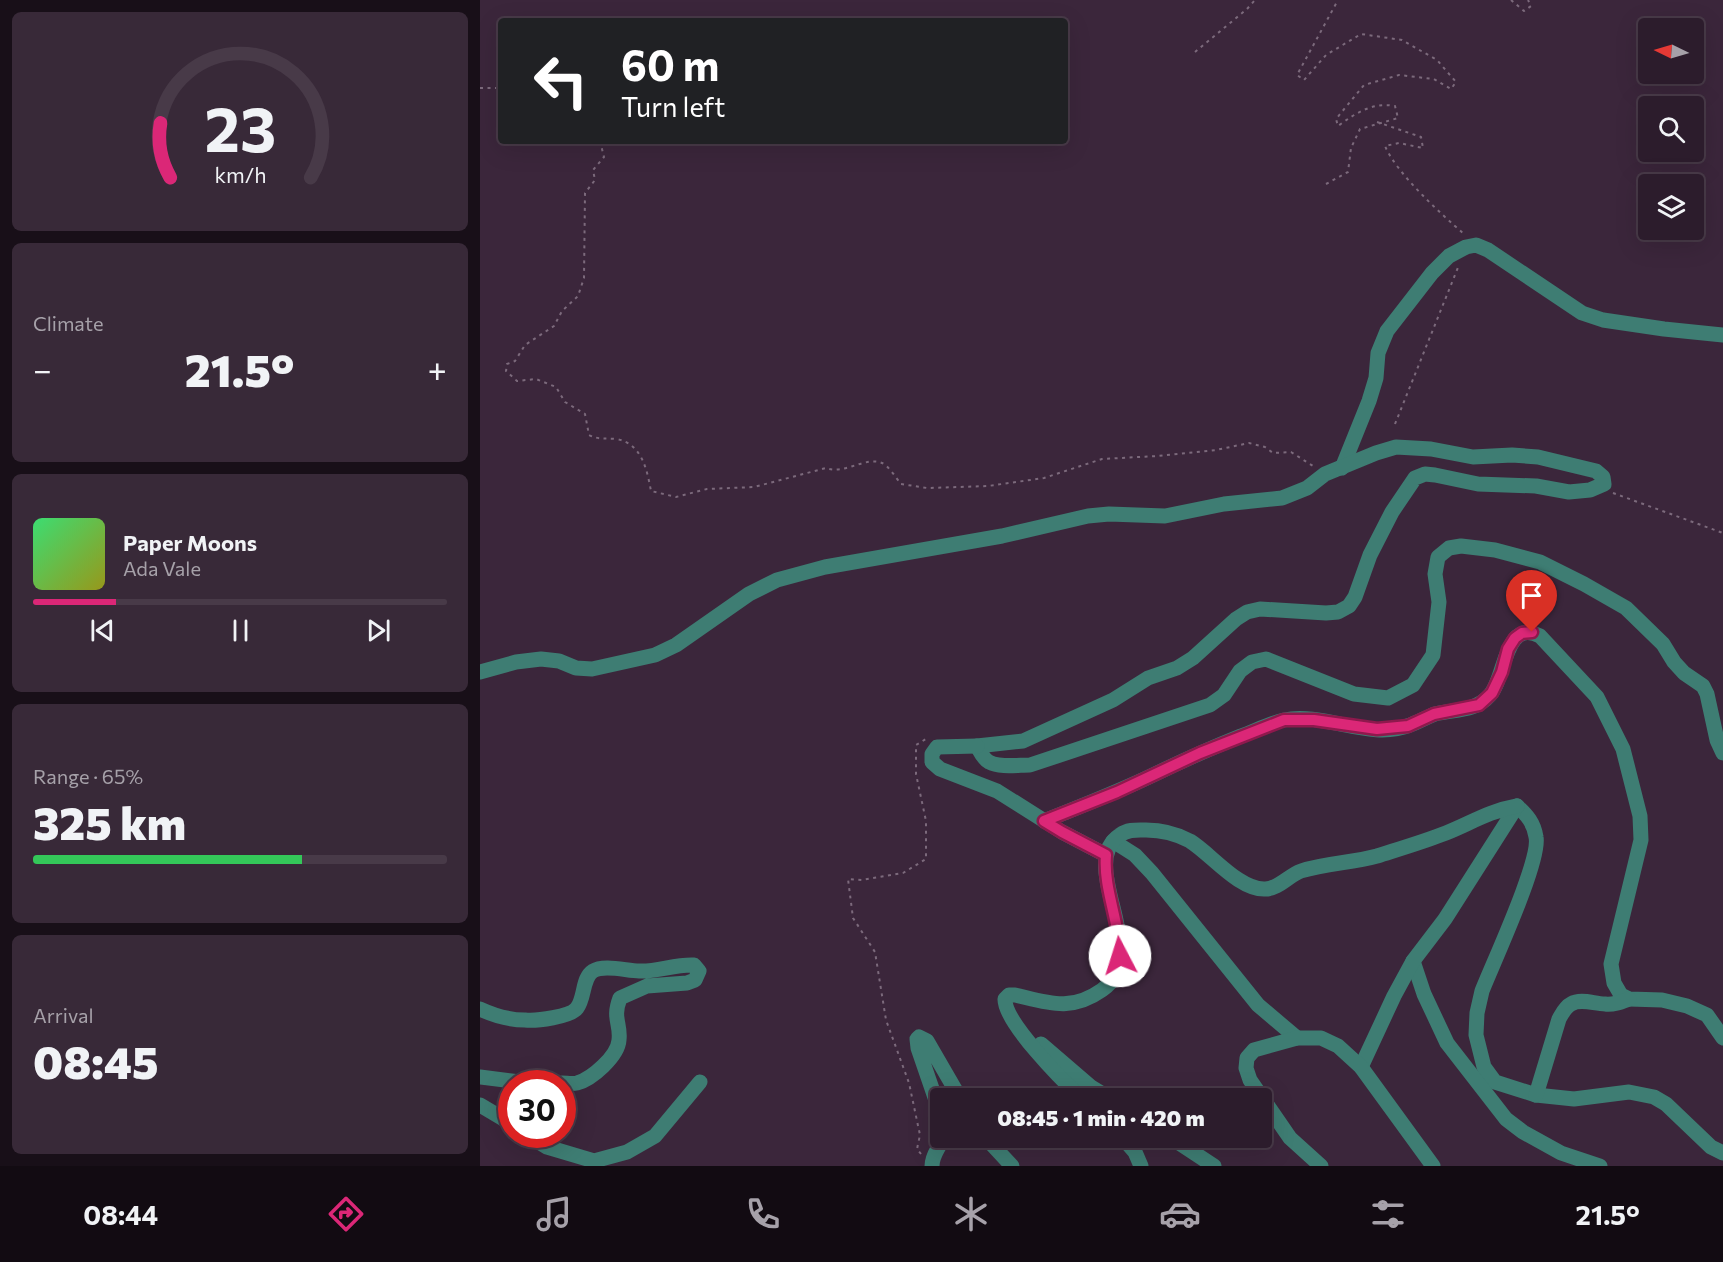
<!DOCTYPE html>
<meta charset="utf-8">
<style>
:root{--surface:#2c1c2c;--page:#382938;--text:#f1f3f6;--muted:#a6a1a9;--line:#483a48;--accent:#db2777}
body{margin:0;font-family:Commissioner,sans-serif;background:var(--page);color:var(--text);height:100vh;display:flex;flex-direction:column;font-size:22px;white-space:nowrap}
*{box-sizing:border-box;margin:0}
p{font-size:20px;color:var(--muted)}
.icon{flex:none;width:33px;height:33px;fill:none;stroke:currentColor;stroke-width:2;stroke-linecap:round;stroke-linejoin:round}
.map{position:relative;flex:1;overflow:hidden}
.panel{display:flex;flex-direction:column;gap:12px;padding:12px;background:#180f18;width:480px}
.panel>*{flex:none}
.banner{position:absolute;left:18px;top:18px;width:570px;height:126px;border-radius:6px;box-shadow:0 6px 24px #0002,0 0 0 2px var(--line);background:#202124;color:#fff;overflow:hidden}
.needle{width:39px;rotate:275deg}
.fabs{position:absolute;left:1158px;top:18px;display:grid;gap:12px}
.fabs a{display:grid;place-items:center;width:66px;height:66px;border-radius:6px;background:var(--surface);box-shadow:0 6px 24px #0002,0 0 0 2px var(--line);font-size:30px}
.speed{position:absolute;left:18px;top:1070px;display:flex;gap:12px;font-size:30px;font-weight:700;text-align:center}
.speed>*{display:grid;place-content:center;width:78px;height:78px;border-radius:50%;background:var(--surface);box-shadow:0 6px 24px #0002,0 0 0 2px var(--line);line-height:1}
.speed .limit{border:9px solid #d22;background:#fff;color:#111}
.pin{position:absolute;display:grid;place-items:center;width:51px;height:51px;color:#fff;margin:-62px -26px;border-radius:50% 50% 50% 0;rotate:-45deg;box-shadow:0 0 6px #0007}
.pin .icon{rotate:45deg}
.me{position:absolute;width:66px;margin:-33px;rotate:355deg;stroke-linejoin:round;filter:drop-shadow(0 0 4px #0008)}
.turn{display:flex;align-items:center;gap:21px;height:126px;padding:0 24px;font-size:27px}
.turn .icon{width:78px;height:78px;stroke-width:2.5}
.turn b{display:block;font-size:42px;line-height:51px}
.big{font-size:45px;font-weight:800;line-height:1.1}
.panel .card{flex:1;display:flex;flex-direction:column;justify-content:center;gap:9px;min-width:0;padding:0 21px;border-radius:9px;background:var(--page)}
.panel .dial{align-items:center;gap:0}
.dial svg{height:156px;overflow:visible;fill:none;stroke:var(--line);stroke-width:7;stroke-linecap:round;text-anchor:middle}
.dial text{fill:var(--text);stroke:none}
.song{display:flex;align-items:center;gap:18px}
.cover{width:72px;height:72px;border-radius:9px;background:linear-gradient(135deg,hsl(140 70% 55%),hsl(60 70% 35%))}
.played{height:6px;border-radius:3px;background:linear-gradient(90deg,var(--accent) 20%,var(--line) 20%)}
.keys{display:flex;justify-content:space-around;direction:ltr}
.heat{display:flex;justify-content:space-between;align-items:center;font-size:33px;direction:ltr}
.charge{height:9px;border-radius:4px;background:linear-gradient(90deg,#34c759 65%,var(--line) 0)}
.trip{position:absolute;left:450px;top:1088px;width:342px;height:60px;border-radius:6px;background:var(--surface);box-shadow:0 6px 24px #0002,0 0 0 2px var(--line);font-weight:800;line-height:60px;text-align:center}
.tabs{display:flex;height:96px;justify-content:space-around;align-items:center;background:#120b12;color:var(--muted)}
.tabs .icon{width:42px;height:42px}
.tabs .current{color:var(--accent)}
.tabs b{font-size:27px;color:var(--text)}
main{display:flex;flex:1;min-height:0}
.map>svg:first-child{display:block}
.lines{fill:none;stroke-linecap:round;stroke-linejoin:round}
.path{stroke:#7c6a7c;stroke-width:2;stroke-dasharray:3 4.5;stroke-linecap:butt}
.minor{stroke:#3e7d73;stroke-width:15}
.route-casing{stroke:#8e194d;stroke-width:15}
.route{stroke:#db2777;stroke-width:10}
</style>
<main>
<section class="panel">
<div class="card dial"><svg viewBox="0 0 100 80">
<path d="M14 69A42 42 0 1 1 86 69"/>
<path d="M14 69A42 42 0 0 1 9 41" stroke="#db2777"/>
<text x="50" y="56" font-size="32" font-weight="700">23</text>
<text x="50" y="72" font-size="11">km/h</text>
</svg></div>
<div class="card"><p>Climate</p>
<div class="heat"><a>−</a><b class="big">21.5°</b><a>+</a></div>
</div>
<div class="card">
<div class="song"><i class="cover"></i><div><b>Paper Moons</b><p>Ada Vale</p></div></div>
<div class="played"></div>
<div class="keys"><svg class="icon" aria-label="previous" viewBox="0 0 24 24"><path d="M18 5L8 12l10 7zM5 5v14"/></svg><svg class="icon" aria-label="pause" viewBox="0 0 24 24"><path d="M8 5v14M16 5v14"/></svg><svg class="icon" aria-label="next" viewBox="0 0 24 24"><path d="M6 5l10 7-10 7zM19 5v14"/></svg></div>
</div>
<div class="card"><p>Range · 65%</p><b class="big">325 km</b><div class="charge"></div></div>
<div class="card"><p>Arrival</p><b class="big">08:45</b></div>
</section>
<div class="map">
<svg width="1243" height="1166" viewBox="0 0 1243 1166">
<rect width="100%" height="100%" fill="#3b263b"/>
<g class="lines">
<g class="path">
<path d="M1031 0 1044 11 1051 6 1048 0"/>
<path d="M715 52 767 9 775 0"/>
<path d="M0 88H21"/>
<path d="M897 122 941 137 943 148 919 143 905 146C917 174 960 213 984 234"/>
<path d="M120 141 124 157 113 170 115 180 105 193 104 278 98 296 82 311 74 326 45 345 35 361 27 364 26 371 37 381 56 379 76 387 85 402 105 414 109 435C119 440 126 438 136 439 162 443 167 470 171 491L196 497 227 489 274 487 346 468C364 475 386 456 402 463 409 466 416 478 421 484L447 488 508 486 564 478 622 459 678 456 736 450 769 443 785 447 793 453 811 452 833 466"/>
<path d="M846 184 868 172 871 148 880 129 918 118 915 106C892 102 876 113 858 126L856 119 884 85 919 75 954 79 971 89 976 82 957 60 922 40 881 34 846 55 824 80 817 75 858 0"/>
<path d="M915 424 979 265"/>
<path d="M1133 493 1243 533"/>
<path d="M441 1154 437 1149 440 1135 429 1083 406 1020 395 952 373 918 368 879 382 880 423 873 446 859V821L436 774V745L446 739"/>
</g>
<g class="minor">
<path d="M862 468 889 401 896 378 898 353 907 331 952 273 969 256 986 247 996 245 1008 250 1102 313 1123 320 1184 329 1243 335"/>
<path d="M0 672 36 662 61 659 79 661 96 668 112 669 175 655 196 645 269 594 297 580 345 567 522 536 608 516 629 514 685 516 744 504 802 498 827 488 845 474 896 453 916 447 951 449 993 457 1032 455 1058 457 1116 471 1123 477 1124 484 1110 490 1089 492 1056 486 998 484 955 475 945 474 935 478 912 512 890 555 875 597 869 606 858 612 846 613 780 609 767 612 756 619 713 658 697 668 668 678 633 700 543 741 497 746C500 751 503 759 509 762 520 768 538 765 550 765L730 705 744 695 760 671 772 662 786 659 874 694 908 698 933 685 953 655 959 602 955 574 958 557 969 548 981 546 1015 550 1060 562 1104 584 1146 608 1183 644 1194 662 1204 673 1223 686 1227 694 1237 740 1243 753"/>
<path d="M497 746 457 747 452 754V762L460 769 517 791 582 832 626 855"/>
<path d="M1037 806C1047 815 1054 823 1056 837 1061 860 1013 963 1002 991L997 1013 996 1035 1004 1067 1015 1082 1056 1095 1094 1099 1149 1092 1174 1097 1186 1104 1231 1147 1243 1153"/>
<path d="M564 821C601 806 638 792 673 775 702 761 731 748 761 736 775 731 790 723 804 720 845 712 890 741 930 725 939 722 947 717 955 714 975 709 995 712 1010 695 1026 677 1024 618 1060 636L1117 697 1143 749 1160 816 1161 840 1131 964 1134 983 1141 995 1149 999 1182 1000 1207 1006 1227 1015 1243 1038"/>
<path d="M633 841 655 855 672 873 778 1005 817 1038"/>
<path d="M933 961 944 994 967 1043 1026 1119 1043 1132 1081 1153 1120 1166"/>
<path d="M0 1009C13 1015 30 1020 45 1020 56 1021 91 1017 97 1008 105 998 102 978 113 971 124 964 147 971 159 971 177 972 195 964 214 965L219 971 215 980 207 983 167 986 140 998C132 1019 141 1023 139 1040 138 1056 112 1079 97 1083 92 1084 87 1083 82 1083"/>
<path d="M561 1044 611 1087 629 1098"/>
<path d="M881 1067 914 996 933 961 965 919 1037 806"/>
<path d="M0 1077 48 1083"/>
<path d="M1056 1095 1079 1019C1082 1014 1085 1007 1091 1004 1101 998 1114 1004 1125 1004 1134 1005 1141 1002 1149 999"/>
<path d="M601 1098C583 1081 524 1022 525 999L529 995H535C569 1003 591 1012 622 990 674 953 595 865 640 835 648 829 657 830 666 830 681 830 697 834 710 841 731 854 759 890 785 889 799 889 809 875 821 871 846 863 872 863 897 856 919 849 943 842 966 833 991 823 1009 811 1037 806"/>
<path d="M0 1105 32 1124"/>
<path d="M460 1112 438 1048 437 1039 439 1037 447 1041 480 1098"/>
<path d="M46 1134 67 1147 114 1161 147 1152 175 1136 220 1082"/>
<path d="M505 1137 532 1166"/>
<path d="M642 1137 655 1152 661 1166"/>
<path d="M690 1137 734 1166"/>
<path d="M452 1166C452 1154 460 1148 463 1137"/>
<path d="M841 1166 810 1138 770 1080 766 1068 767 1058 774 1050 817 1038H841L858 1046 881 1067 953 1166"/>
</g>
</g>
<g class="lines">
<defs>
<path id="route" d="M640 956C640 922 623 889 626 855L582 832 564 821 637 792 720 753 804 720H834L897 729 928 726 954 714 999 705 1012 693 1022 672 1028 649 1035 638 1042 633 1052 632"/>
</defs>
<use href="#route" class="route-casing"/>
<use href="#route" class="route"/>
</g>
</svg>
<div class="fabs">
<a><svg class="needle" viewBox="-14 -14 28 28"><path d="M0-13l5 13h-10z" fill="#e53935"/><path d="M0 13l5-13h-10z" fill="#a6a1a9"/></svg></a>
<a><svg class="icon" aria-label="search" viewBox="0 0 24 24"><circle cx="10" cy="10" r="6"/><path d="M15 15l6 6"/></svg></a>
<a><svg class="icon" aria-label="layers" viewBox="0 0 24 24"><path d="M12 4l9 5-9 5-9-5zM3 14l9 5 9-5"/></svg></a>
</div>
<div class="speed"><div class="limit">30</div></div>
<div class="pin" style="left:1052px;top:632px;background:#d93025"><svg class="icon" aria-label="arrive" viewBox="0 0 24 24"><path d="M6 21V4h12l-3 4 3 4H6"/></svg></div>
<svg class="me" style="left:640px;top:956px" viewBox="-20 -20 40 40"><circle r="19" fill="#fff"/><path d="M0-13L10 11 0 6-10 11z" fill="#db2777"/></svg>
<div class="trip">08:45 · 1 min · 420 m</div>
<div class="banner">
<div class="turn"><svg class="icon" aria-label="left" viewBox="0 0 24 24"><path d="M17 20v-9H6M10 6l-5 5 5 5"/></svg><div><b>60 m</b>Turn left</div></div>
</div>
</div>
</main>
<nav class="tabs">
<b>08:44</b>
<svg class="icon current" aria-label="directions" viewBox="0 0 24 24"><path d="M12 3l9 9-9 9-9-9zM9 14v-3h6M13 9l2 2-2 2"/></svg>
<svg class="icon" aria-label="music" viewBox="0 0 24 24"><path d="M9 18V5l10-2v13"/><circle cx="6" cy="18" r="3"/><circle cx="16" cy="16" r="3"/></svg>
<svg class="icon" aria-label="phone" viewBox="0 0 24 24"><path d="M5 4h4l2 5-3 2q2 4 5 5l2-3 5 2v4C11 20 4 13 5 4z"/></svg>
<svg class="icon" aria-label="climate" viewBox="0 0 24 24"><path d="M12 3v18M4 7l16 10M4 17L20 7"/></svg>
<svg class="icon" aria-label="car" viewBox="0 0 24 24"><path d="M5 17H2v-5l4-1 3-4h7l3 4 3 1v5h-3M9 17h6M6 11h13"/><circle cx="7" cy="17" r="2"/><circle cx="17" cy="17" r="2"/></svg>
<svg class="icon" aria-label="filters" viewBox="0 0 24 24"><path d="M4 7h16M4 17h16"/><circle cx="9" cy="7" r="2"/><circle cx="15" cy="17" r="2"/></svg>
<b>21.5°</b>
</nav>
